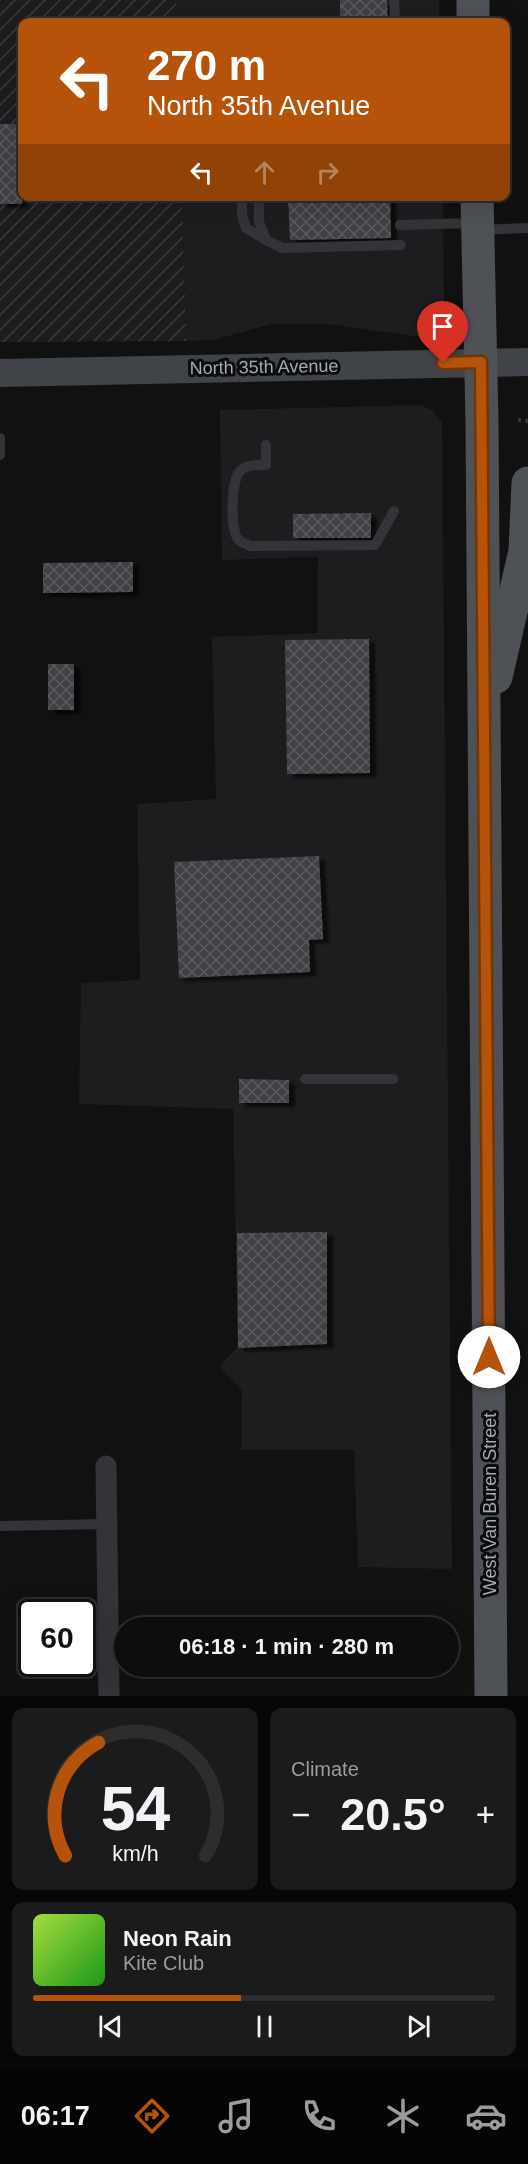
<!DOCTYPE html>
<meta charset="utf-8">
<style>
:root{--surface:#0d0d0e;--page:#1b1b1c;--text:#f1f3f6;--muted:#9a9c9e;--line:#2d2d2e;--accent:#b45309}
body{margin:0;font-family:Helvetica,sans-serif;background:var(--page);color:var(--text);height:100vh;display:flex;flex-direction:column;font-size:22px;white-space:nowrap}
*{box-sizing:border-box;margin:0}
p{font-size:20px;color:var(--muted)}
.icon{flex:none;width:33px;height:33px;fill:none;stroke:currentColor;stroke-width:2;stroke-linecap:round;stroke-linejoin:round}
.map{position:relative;height:1696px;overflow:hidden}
.details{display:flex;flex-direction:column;gap:12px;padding:12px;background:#070708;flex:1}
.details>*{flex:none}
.banner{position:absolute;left:18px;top:18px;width:492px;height:183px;border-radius:12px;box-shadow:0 6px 24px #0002,0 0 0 2px var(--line);background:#b45309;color:#fff;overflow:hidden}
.speed{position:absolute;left:18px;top:1599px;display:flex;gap:12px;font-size:30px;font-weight:700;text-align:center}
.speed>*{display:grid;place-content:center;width:78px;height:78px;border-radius:50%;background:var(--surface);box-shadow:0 6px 24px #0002,0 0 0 2px var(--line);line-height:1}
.speed .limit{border:3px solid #111;border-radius:9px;background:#fff;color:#111}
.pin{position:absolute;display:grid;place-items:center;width:51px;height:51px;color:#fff;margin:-62px -26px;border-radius:50% 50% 50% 0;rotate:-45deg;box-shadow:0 0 6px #0007}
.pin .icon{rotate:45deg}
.me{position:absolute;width:66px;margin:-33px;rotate:0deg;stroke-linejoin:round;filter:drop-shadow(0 0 4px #0008)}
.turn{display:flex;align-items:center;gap:21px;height:126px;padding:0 30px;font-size:27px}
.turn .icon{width:78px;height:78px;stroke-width:2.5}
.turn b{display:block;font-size:42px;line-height:51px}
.lanes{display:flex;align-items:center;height:57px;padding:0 30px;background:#0003;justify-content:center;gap:30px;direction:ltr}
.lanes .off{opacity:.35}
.big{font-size:45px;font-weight:800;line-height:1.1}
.details .widget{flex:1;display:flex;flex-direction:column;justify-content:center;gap:9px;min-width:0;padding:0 21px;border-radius:12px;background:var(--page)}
.details .dial{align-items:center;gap:0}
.dial svg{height:156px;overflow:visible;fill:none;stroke:var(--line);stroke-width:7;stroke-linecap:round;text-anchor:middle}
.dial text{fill:var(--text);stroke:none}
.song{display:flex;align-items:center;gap:18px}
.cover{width:72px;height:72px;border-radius:9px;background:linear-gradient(135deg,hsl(80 70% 55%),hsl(120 70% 35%))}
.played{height:6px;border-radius:3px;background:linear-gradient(90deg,var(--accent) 45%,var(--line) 45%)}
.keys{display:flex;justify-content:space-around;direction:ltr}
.heat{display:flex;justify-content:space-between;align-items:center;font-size:33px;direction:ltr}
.details .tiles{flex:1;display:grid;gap:12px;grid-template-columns:1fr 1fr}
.widget:last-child{grid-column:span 2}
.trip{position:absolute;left:114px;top:1617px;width:345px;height:60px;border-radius:30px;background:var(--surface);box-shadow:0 6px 24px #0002,0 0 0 2px var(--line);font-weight:800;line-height:60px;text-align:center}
.tab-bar{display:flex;height:96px;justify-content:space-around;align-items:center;background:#050506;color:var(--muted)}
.tab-bar .icon{width:42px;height:42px}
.tab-bar .current{color:var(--accent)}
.tab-bar b{font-size:27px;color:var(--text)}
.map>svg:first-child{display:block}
.built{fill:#1d1d1f}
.industrial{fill:url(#industrial-furrows)}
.building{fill:url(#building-cross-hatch);filter:url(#shadow)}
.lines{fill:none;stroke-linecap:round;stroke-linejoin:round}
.path{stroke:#383b3e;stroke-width:4;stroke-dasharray:3 4.5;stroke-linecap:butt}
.service{stroke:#323437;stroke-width:10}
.minor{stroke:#323437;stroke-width:21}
.secondary{stroke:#404347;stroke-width:28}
.primary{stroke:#4e5156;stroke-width:33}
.route-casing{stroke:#753606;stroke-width:15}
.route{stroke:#b45309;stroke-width:10}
.labels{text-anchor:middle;stroke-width:6;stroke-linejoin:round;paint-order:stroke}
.street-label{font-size:18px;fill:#a2aab3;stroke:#0c0c0d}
</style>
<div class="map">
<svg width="528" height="1696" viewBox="0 0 528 1696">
<defs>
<pattern id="industrial-furrows" width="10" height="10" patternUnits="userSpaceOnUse" patternTransform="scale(1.5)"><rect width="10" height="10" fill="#1d1d1f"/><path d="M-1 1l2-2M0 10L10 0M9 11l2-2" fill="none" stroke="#3b3b3d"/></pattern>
<pattern id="building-cross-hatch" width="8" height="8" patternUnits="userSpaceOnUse" patternTransform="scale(1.5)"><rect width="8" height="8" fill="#404145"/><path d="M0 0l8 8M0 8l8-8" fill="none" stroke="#585a5d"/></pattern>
<filter id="shadow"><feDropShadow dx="6" dy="4" stdDeviation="1.5" flood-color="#0009"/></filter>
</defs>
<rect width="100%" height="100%" fill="#111112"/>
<g class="built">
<path d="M176 0H439V22H177Z"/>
<path d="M182 197H443L444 322 434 334 420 337 327 324H271L213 340 186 341Z"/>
<path d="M421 405 432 410 442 422 452 1569 358 1567 354 1450H241L242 1391 219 1366 238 1347 233 1109 79 1104 81 983 140 980 137 804 216 799 212 637 317 633 318 557 222 560 220 410Z"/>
</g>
<path class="industrial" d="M0 0H176L177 22H22V196L182 197 186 341 0 342Z"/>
<g class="building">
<path d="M340 0H387L388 22H340Z"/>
<rect x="0" y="124" width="22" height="80"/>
<path d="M288 196H390L391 238 290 240Z"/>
<path d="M371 513V538H293V514Z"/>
<path d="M133 562V592L43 593V563Z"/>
<path d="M369 639 370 773 287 774 285 640Z"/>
<rect x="48" y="664" width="26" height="46"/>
<path d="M319 856 323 939 309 940 310 972 179 978 174 862Z"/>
<path d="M239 1079 289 1080V1103H239Z"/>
<path d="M327 1232V1344L238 1348 237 1233Z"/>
</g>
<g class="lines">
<path class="path" d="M518 420 528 421"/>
<g class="service">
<path d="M394 0 395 22"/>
<path d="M242 196V215L246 228 266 240"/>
<path d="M259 196V222L266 240 282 248 401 245"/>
<path d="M400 225 475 223"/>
<path d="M480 230 528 228"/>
<path d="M0 438V455"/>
<path d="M266 445V465C257 465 247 464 240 471 231 480 230 529 238 539 240 542 247 544 250 546L375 545 394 511"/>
<path d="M305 1079H393"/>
<path d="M0 1526 107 1524"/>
</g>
<path class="minor" d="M106 1466 109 1696"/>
<path class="secondary" d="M0 373 528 362"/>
<g class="primary">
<path d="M473 0V22"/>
<path d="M477 196 482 422 491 1696"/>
<path d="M496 677 525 551 528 483"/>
</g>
</g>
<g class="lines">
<defs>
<path id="route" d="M443 363 481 362 489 1357"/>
</defs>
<use href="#route" class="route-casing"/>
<use href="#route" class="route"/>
</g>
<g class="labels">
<g class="street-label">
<text transform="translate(264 367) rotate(-1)" y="6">North 35th Avenue</text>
<text transform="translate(490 1504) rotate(-90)" y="6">West Van Buren Street</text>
</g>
</g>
</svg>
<div class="speed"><div class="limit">60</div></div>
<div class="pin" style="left:443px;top:363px;background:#d93025"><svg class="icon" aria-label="arrive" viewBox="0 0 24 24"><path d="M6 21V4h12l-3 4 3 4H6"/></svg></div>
<svg class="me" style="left:489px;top:1357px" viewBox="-20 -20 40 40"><circle r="19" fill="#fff"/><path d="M0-13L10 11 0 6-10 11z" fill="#b45309"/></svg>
<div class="trip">06:18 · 1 min · 280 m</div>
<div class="banner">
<div class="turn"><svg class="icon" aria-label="left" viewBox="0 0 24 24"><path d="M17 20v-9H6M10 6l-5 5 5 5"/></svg><div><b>270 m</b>North 35th Avenue</div></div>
<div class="lanes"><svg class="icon" aria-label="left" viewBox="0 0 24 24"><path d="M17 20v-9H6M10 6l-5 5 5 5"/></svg><svg class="icon off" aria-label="ahead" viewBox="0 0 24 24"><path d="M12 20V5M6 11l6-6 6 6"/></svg><svg class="icon off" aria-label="right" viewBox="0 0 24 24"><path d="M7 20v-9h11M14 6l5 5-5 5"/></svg></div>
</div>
</div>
<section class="details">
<div class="tiles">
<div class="widget dial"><svg viewBox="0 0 100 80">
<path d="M14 69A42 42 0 1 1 86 69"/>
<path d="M14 69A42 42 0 0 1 31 11" stroke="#b45309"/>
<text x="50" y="56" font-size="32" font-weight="700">54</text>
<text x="50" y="72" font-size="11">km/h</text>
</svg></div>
<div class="widget"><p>Climate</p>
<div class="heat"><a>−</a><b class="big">20.5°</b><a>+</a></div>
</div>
<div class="widget">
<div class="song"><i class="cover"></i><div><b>Neon Rain</b><p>Kite Club</p></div></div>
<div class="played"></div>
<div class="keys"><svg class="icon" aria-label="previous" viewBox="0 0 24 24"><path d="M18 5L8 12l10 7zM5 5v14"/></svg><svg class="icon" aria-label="pause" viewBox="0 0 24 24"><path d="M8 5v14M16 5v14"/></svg><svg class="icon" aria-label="next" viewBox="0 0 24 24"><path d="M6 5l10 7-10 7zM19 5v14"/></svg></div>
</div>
</div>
</section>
<nav class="tab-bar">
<b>06:17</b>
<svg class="icon current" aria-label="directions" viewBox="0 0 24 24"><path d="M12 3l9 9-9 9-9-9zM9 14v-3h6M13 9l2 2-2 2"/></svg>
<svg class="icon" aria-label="music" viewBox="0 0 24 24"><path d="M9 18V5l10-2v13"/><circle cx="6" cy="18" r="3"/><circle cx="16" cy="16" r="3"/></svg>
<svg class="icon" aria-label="phone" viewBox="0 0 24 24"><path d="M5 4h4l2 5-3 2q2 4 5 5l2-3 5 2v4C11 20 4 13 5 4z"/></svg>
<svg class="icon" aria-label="climate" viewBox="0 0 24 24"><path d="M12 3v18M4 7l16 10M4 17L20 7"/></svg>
<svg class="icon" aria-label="car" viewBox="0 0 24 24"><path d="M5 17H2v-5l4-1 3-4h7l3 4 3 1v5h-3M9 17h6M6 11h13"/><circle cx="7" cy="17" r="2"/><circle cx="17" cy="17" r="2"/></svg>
</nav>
